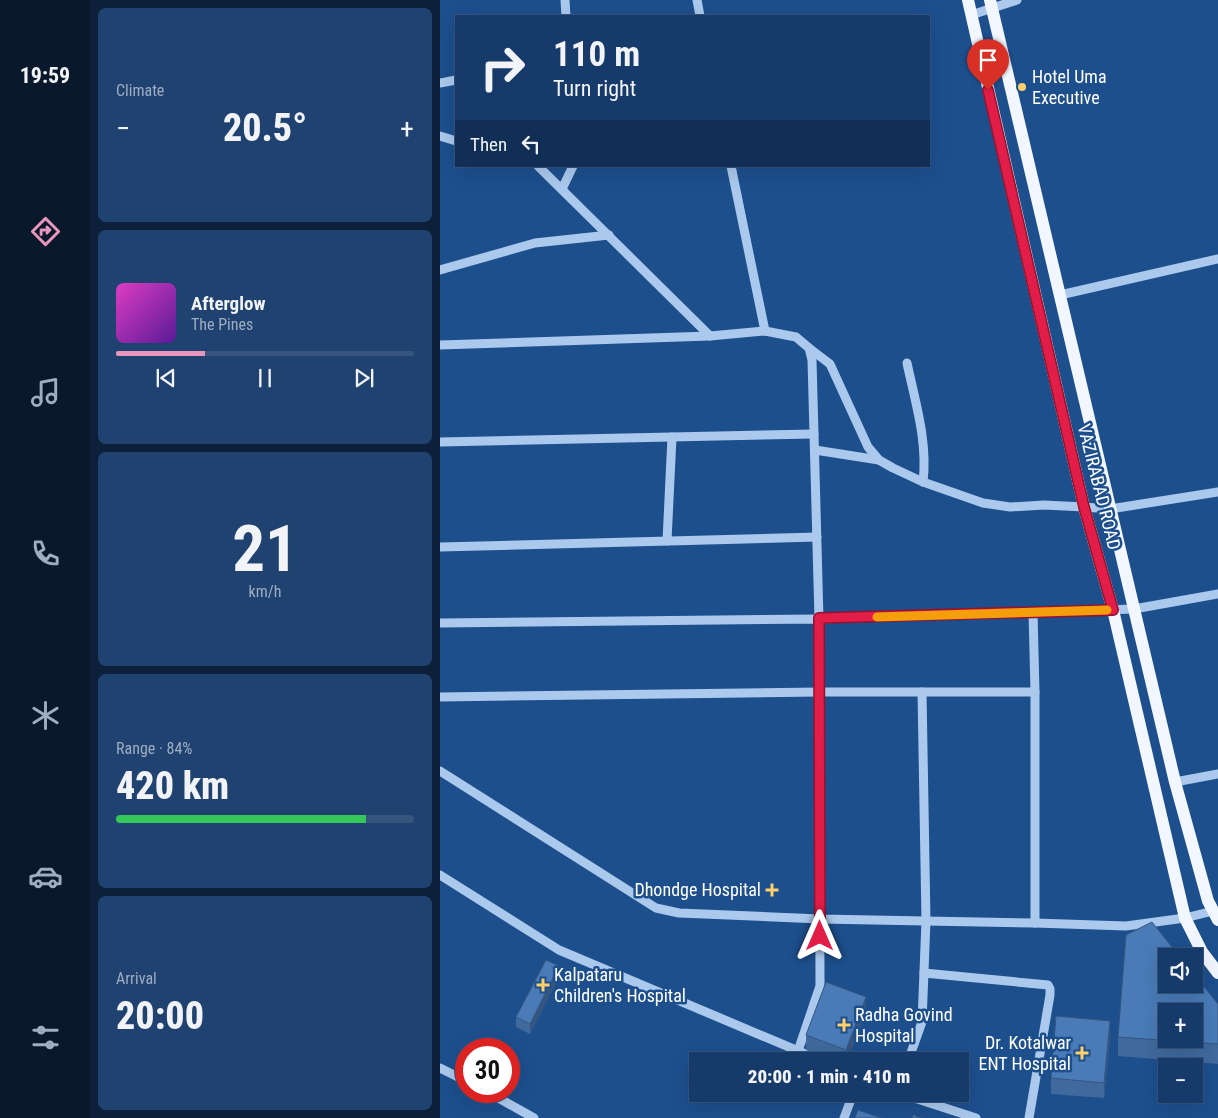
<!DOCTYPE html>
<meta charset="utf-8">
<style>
:root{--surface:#163b6a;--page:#1f4270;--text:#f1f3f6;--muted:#9eadc1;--line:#35557e;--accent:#e797bd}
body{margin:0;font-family:"Roboto Condensed",sans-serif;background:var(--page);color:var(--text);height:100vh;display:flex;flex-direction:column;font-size:19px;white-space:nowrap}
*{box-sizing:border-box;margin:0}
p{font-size:16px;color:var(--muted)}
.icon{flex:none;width:28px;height:28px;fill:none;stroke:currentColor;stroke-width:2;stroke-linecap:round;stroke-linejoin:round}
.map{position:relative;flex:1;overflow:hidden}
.details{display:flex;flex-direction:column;gap:8px;padding:8px;background:#0c203a;width:350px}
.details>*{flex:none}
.top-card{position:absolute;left:15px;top:15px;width:475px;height:152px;border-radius:0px;box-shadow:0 5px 20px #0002,0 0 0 1px var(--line);background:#163b6a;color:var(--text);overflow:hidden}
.buttons{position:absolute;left:718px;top:948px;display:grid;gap:10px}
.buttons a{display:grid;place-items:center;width:45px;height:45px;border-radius:0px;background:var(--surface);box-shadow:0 5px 20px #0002,0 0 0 1px var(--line);font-size:25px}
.speed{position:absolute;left:15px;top:1038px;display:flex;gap:10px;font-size:25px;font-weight:700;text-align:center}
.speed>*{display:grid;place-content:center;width:65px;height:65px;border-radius:50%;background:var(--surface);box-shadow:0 5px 20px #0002,0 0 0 1px var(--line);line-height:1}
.speed .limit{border:8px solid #d22;background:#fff;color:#111}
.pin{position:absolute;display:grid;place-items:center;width:42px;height:42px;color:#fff;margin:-51px -21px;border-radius:50% 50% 50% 0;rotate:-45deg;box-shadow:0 0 5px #0007}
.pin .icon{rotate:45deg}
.me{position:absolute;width:55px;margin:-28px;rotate:0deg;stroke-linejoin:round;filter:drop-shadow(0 0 4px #0008)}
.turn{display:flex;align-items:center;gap:18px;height:105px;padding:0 15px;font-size:22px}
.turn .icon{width:65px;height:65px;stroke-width:2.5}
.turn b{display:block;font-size:35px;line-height:42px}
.then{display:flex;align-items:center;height:48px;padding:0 15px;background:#0003;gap:10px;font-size:19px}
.big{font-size:38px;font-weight:800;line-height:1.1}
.details .widget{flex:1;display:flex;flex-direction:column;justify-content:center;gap:8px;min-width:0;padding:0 18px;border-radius:8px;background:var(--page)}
.details .dial{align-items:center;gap:0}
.dial b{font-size:65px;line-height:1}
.song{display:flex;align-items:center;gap:15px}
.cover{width:60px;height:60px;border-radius:8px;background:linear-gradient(135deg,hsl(310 70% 55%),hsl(270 70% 35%))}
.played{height:5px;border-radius:2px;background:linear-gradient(90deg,var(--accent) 30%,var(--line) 30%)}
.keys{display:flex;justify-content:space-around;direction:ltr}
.heat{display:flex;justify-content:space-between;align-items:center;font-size:28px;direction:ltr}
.charge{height:8px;border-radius:4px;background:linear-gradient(90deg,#34c759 84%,var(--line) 0)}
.trip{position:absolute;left:249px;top:1052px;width:280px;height:50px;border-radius:0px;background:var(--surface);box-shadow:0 5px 20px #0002,0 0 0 1px var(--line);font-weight:800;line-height:50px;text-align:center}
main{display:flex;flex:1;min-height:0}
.tabs{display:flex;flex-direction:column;width:90px;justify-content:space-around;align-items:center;background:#09182a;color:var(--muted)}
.tabs .icon{width:35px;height:35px}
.tabs .current{color:var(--accent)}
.tabs b{font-size:22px;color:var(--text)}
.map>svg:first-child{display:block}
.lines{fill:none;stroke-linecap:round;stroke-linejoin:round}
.minor{stroke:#abc9ed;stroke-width:9}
.major{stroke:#f1f6ff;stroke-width:12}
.wall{fill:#406a9d}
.shaded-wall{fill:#345680}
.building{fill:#4a7bb7;stroke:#345680;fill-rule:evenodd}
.route-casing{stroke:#92132f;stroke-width:12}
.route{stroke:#e11d48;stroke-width:9}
.slow{stroke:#f59e0b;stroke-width:9}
.poi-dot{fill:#fcd06a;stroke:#1d4f8d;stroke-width:2}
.labels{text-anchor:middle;stroke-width:5;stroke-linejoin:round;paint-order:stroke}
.poi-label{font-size:18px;fill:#fff;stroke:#1d4f8d;text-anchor:start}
.street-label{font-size:18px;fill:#fff;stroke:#1d4f8d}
</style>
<main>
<nav class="tabs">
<b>19:59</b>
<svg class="icon current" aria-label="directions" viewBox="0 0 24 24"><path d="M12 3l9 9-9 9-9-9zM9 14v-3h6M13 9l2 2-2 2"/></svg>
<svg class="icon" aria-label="music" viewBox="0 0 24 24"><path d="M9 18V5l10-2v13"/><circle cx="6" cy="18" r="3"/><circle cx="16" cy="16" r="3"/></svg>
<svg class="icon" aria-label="phone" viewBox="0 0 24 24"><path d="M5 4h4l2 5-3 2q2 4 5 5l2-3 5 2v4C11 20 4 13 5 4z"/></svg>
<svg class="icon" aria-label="climate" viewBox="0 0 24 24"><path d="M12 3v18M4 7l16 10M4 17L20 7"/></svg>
<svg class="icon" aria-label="car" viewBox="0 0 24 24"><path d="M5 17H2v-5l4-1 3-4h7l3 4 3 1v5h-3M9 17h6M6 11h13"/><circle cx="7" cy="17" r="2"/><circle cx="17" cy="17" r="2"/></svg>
<svg class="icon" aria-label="filters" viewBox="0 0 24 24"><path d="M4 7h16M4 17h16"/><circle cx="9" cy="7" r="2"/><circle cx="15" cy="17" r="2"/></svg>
</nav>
<section class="details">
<div class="widget"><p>Climate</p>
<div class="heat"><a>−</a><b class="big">20.5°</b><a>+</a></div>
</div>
<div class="widget">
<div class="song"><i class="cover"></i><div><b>Afterglow</b><p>The Pines</p></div></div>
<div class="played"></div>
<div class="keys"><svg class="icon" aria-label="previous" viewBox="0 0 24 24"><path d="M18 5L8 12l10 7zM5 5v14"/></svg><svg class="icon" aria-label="pause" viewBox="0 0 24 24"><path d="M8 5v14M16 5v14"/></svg><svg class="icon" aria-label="next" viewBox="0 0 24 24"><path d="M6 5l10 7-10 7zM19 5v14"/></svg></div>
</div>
<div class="widget dial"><b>21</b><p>km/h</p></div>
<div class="widget"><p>Range · 84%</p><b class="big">420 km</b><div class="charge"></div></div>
<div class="widget"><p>Arrival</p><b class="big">20:00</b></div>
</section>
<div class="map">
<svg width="778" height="1118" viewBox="0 0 778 1118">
<rect width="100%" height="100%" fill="#1d4f8d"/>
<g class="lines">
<g class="minor">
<path d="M125 0 126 16"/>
<path d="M257 0 260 16"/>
<path d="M531 15 577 0"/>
<path d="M0 83 16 80"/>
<path d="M0 136 16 141"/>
<path d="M98 166 270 336 325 331 356 337 369 348 372 360 379 619 694 609 778 594"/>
<path d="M291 166 325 331"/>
<path d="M122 189 133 166"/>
<path d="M0 270 95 243 169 235"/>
<path d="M620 295 778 259"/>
<path d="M0 345 270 336"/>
<path d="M369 348 390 364 428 447 439 460 453 468 483 482 543 503 570 507 604 505 644 507 670 509 778 492"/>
<path d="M467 363C475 401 488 442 483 482"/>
<path d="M0 442 374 434"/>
<path d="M375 450 439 460"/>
<path d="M227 541 232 437"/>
<path d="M0 547 377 537"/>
<path d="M0 623 379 619 380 986 358 1051"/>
<path d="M595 692V923"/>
<path d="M0 697 380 692H595L593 612"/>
<path d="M0 771 216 908 239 913 380 919 595 923 686 926 745 918 773 911"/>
<path d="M735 782 778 774"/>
<path d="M0 875 119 950 382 1061"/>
<path d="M484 973 608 985 610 989V995L589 1118"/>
<path d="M468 1061 482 1022 486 921 482 692"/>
<path d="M0 1068 26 1081"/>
<path d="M46 1091 94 1118"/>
<path d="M462 1094 536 1118"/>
<path d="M404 1118 413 1094"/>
</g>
<g class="major">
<path d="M528 0 644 507 673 610 745 918 762 952 778 973"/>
<path d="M550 0 735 782 768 901 778 920"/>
</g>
</g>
<g class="wall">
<path d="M119 977 90 1034 76 1027V1017Z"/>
<path d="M778 1004V1064L678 1056V1037Z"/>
<path d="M426 1012 407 1061H395L366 1050V1035Z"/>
<path d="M670 1036 664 1098 611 1094V1078Z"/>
</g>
<g class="shaded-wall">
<path d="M119 966V977L90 1034V1024Z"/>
<path d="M426 997V1012L407 1061H406V1050Z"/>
<path d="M670 1021V1036L664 1098V1083Z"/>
</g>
<g class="building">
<path d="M712 922 739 956H726V984H754V974L778 1004V1044L678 1037 686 935ZM726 1011H754V1039H726Z"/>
<path d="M106 960 119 966 90 1024 76 1017Z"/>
<path d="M386 982 426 997 406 1050 366 1035Z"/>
<path d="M616 1016 670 1021 664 1083 611 1078Z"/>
<path d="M418 1110 441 1118H415Z"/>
<path d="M473 1115 481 1118H472Z"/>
</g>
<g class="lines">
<defs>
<path id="route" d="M380 936 379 618 673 610 644 507 548 90"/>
</defs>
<use href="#route" class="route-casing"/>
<use href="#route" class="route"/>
<path class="slow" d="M437 617 667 610"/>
</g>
<g class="poi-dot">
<circle cx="582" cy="87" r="5"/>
<path d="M329.5 882.5h5v5h5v5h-5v5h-5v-5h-5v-5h5z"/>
<path d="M100.5 977.5h5v5h5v5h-5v5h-5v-5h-5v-5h5z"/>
<path d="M401.5 1017.5h5v5h5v5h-5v5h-5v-5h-5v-5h5z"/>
<path d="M639.5 1045.5h5v5h5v5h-5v5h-5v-5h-5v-5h5z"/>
</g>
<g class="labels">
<g class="poi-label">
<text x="592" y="83">Hotel Uma<tspan x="592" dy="21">Executive</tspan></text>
<text x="321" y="896" text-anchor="end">Dhondge Hospital</text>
<text x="114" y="981">Kalpataru<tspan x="114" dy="21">Children's Hospital</tspan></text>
<text x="415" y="1021">Radha Govind<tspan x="415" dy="21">Hospital</tspan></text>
<text x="631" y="1049" text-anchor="end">Dr. Kotalwar<tspan x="631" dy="21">ENT Hospital</tspan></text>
</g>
<g class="street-label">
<text transform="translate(659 487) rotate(76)" y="6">VAZIRABAD ROAD</text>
</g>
</g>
</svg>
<div class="buttons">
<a><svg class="icon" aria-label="sound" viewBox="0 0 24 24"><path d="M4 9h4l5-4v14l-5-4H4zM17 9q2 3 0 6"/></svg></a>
<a>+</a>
<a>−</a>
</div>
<div class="speed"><div class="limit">30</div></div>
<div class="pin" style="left:548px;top:90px;background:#d93025"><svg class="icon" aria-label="arrive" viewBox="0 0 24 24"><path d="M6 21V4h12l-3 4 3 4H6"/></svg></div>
<svg class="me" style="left:380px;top:936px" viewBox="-20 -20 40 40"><path d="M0-17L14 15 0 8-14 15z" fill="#e11d48" stroke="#fff" stroke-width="4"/></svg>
<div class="trip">20:00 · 1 min · 410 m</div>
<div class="top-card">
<div class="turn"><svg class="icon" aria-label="right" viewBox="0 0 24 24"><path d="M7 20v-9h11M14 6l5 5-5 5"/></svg><div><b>110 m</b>Turn right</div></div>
<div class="then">Then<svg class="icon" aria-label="left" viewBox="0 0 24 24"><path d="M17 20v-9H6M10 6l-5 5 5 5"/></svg></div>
</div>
</div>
</main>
